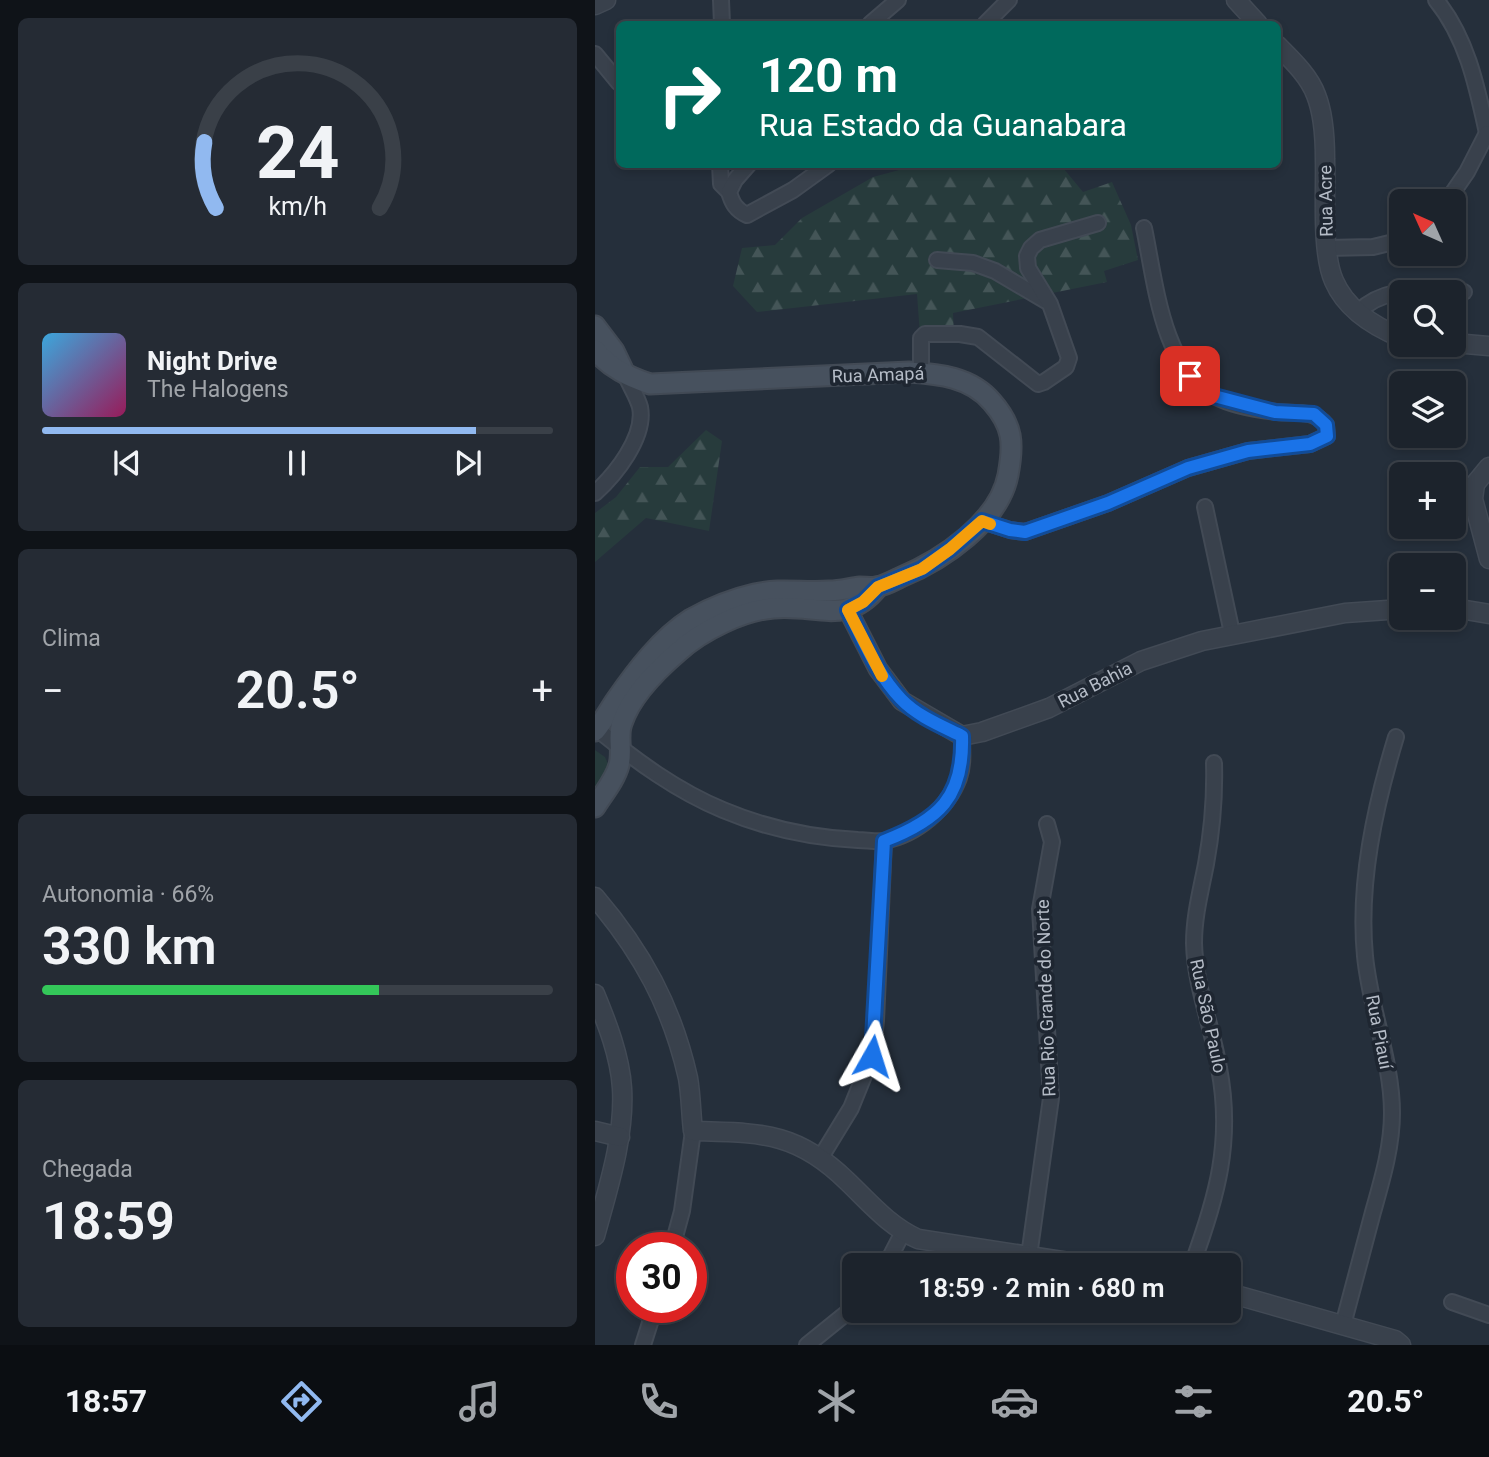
<!DOCTYPE html>
<html lang="pt">
<meta charset="utf-8">
<style>
:root{--surface:#1c232c;--page:#252b34;--text:#f1f3f6;--muted:#a0a4a9;--line:#3a4048;--accent:#91b9f0}
body{margin:0;font-family:Roboto,sans-serif;background:var(--page);color:var(--text);height:100vh;display:flex;flex-direction:column;font-size:26px;white-space:nowrap}
*{box-sizing:border-box;margin:0}
p{font-size:23px;color:var(--muted)}
.icon{flex:none;width:38px;height:38px;fill:none;stroke:currentColor;stroke-width:2;stroke-linecap:round;stroke-linejoin:round}
.map{position:relative;flex:1;overflow:hidden}
.panel{display:flex;flex-direction:column;gap:18px;padding:18px;background:#0f1318;width:595px}
.panel>*{flex:none}
.guide{position:absolute;left:21px;top:21px;width:665px;height:147px;border-radius:10px;box-shadow:0 4px 10px #0003,0 0 0 2px var(--line);background:#00695c;color:#fff;overflow:hidden}
.needle{width:46px;rotate:315deg}
.buttons{position:absolute;left:794px;top:189px;display:grid;gap:14px}
.buttons a{display:grid;place-items:center;width:77px;height:77px;border-radius:10px;background:var(--surface);box-shadow:0 4px 10px #0003,0 0 0 2px var(--line);font-size:35px}
.speed{position:absolute;left:21px;top:1232px;display:flex;gap:14px;font-size:35px;font-weight:700;text-align:center}
.speed>*{display:grid;place-content:center;width:91px;height:91px;border-radius:50%;background:var(--surface);box-shadow:0 4px 10px #0003,0 0 0 2px var(--line);line-height:1}
.speed .limit{border:10px solid #d22;background:#fff;color:#111}
.pin{position:absolute;display:grid;place-items:center;width:60px;height:60px;color:#fff;margin:-30px;border-radius:14px;box-shadow:0 4px 10px #0006}
.me{position:absolute;width:77px;margin:-38px;rotate:6deg;stroke-linejoin:round;filter:drop-shadow(0 0 5px #0008)}
.turn{display:flex;align-items:center;gap:24px;height:147px;padding:0 28px;font-size:32px}
.turn .icon{width:91px;height:91px;stroke-width:2.5}
.turn b{display:block;font-size:49px;line-height:60px}
.big{font-size:52px;font-weight:600;line-height:1.1}
.panel .card{flex:1;display:flex;flex-direction:column;justify-content:center;gap:10px;min-width:0;padding:0 24px;border-radius:10px;background:var(--page)}
.panel .dial{align-items:center;gap:0}
.dial svg{height:182px;overflow:visible;fill:none;stroke:var(--line);stroke-width:7;stroke-linecap:round;text-anchor:middle}
.dial text{fill:var(--text);stroke:none}
.song{display:flex;align-items:center;gap:21px}
.cover{width:84px;height:84px;border-radius:10px;background:linear-gradient(135deg,hsl(200 70% 55%),hsl(330 70% 35%))}
.played{height:7px;border-radius:4px;background:linear-gradient(90deg,var(--accent) 85%,var(--line) 85%)}
.keys{display:flex;justify-content:space-around;direction:ltr}
.heat{display:flex;justify-content:space-between;align-items:center;font-size:38px;direction:ltr}
.charge{height:10px;border-radius:5px;background:linear-gradient(90deg,#34c759 66%,var(--line) 0)}
.trip{position:absolute;left:247px;top:1253px;width:399px;height:70px;border-radius:10px;background:var(--surface);box-shadow:0 4px 10px #0003,0 0 0 2px var(--line);font-weight:600;line-height:70px;text-align:center}
.tabs{display:flex;height:112px;justify-content:space-around;align-items:center;background:#0b0e12;color:var(--muted)}
.tabs .icon{width:49px;height:49px}
.tabs .on{color:var(--accent)}
.tabs b{font-size:32px;color:var(--text)}
main{display:flex;flex:1;min-height:0}
.map>svg:first-child{display:block}
.forest{fill:url(#forest-firs)}
.green{fill:#273b3c}
.lines{fill:none;stroke-linecap:round;stroke-linejoin:round}
.minor-casing{stroke:#424a55;stroke-width:18}
.tertiary-casing{stroke:#424a55;stroke-width:21}
.secondary-casing{stroke:#424a55;stroke-width:23}
.minor{stroke:#39414c;stroke-width:14}
.tertiary{stroke:#39414c;stroke-width:18}
.secondary{stroke:#47515e;stroke-width:19}
.route-casing{stroke:#114b97;stroke-width:18}
.route{stroke:#1a73e8;stroke-width:12}
.slow{stroke:#f59e0b;stroke-width:12}
.labels{text-anchor:middle;stroke-width:7;stroke-linejoin:round;paint-order:stroke}
.street-label{font-size:18px;fill:#b5bcc7;stroke:#1e2631}
</style>
<main>
<section class="panel">
<div class="card dial"><svg viewBox="0 0 100 80">
<path d="M14 69A42 42 0 1 1 86 69"/>
<path d="M14 69A42 42 0 0 1 9 40" stroke="#91b9f0"/>
<text x="50" y="56" font-size="32" font-weight="700">24</text>
<text x="50" y="72" font-size="11">km/h</text>
</svg></div>
<div class="card">
<div class="song"><i class="cover"></i><div><b>Night Drive</b><p>The Halogens</p></div></div>
<div class="played"></div>
<div class="keys"><svg class="icon" aria-label="previous" viewBox="0 0 24 24"><path d="M18 5L8 12l10 7zM5 5v14"/></svg><svg class="icon" aria-label="pause" viewBox="0 0 24 24"><path d="M8 5v14M16 5v14"/></svg><svg class="icon" aria-label="next" viewBox="0 0 24 24"><path d="M6 5l10 7-10 7zM19 5v14"/></svg></div>
</div>
<div class="card"><p>Clima</p>
<div class="heat"><a>−</a><b class="big">20.5°</b><a>+</a></div>
</div>
<div class="card"><p>Autonomia · 66%</p><b class="big">330 km</b><div class="charge"></div></div>
<div class="card"><p>Chegada</p><b class="big">18:59</b></div>
</section>
<div class="map">
<svg width="894" height="1345" viewBox="0 0 894 1345">
<defs>
<pattern id="forest-firs" width="22" height="20" patternUnits="userSpaceOnUse" patternTransform="scale(1.75)"><rect width="22" height="20" fill="#273b3c"/><path d="M5 1l3.5 6h-7zM16 11l3.5 6h-7z" fill="#445557"/></pattern>
</defs>
<rect width="100%" height="100%" fill="#252f3b"/>
<g class="forest">
<path d="M323 165H470L469 169 488 192 517 182 536 225 543 260 509 271 512 282 358 313 359 335H325L322 294 162 312 138 286 147 248 180 245 207 218 278 177Z"/>
<path d="M111 430 127 441 114 531 51 518 0 562V513L21 497 45 467H73Z"/>
</g>
<path class="green" d="M0 750 10 757 15 768 0 789Z"/>
<g class="lines">
<defs>
<g id="minor">
<path d="M126 0 127 24"/>
<path d="M841 0C872 38 882 87 892 133"/>
<path d="M275 24 303 0"/>
<path d="M390 24 414 0"/>
<path d="M0 54 24 83"/>
<path d="M125 164 126 184 134 192"/>
<path d="M154 164 140 180 134 192C137 203 141 210 152 215L198 190 234 164"/>
<path d="M852 201 872 172 892 133 894 138"/>
<path d="M732 248 778 247 807 240"/>
<path d="M342 260 378 263 400 271 451 301"/>
<path d="M858 292H869"/>
<path d="M763 312C786 290 813 290 842 292"/>
<path d="M326 373V338L330 334H365L383 337 443 384 449 382 471 367 474 358 455 304 433 268 432 256 436 248 445 240 503 223"/>
<path d="M0 493C20 475 51 437 45 407 42 396 35 386 31 376"/>
<path d="M610 507 637 633"/>
<path d="M387 521 415 530 430 532 513 503 593 468 653 451 715 444 732 436 731 425C719 409 700 414 682 412 663 410 636 405 619 396 567 368 560 280 549 228"/>
<path d="M2 729C41 761 82 791 128 810 171 828 216 838 263 840 271 840 281 842 289 841 322 835 353 808 364 778 369 764 367 750 367 736"/>
<path d="M226 1157 256 1108 277 1056 281 1021 289 841"/>
<path d="M77 1248 87 1211 98 1131"/>
<path d="M434 1256 456 1098 445 909 457 842 452 824"/>
<path d="M291 1265 308 1232"/>
<path d="M597 1265C622 1197 638 1141 624 1068 617 1026 600 986 599 943 599 916 606 890 611 864 617 831 620 797 619 763"/>
<path d="M857 1302 894 1315"/>
<path d="M748 1325C758 1288 768 1250 778 1212 787 1180 797 1147 797 1113 797 1061 775 1009 770 956 763 883 780 806 801 737"/>
<path d="M48 1345 60 1307"/>
<path d="M212 1345 259 1307"/>
</g>
<g id="tertiary">
<path d="M641 0 663 24"/>
<path d="M0 5 11 0"/>
<path d="M682 45C697 60 714 76 721 95 729 115 730 138 730 159 731 191 726 252 739 281 751 309 780 327 807 338"/>
<path d="M859 343 894 346"/>
<path d="M894 467 880 484 878 499 894 559"/>
<path d="M859 608 894 614"/>
<path d="M253 610 283 669 307 701 367 736 387 732 454 708 546 661 607 641 750 613 807 609"/>
<path d="M0 897C47 952 77 1007 93 1078 96 1095 96 1114 98 1131 165 1133 201 1131 252 1181 275 1203 294 1226 323 1239L493 1265"/>
<path d="M0 994C12 1023 25 1056 27 1088 30 1137 13 1188 0 1236"/>
<path d="M0 1131 25 1137"/>
<path d="M634 1293 800 1340 806 1345"/>
</g>
<g id="secondary">
<path d="M0 326 19 351 29 372"/>
<path d="M0 350C15 368 34 377 55 384L314 372C344 374 376 377 397 402 418 426 419 443 413 475 404 522 347 560 306 577 298 581 289 586 281 587 276 588 271 587 265 587 255 588 245 591 234 591 210 593 184 588 160 594 138 599 116 608 96 619 66 638 41 671 21 700 14 710 8 722 0 731"/>
<path d="M0 807C8 794 20 780 24 765 28 751 22 736 27 723 36 696 62 670 83 652 106 631 148 610 179 608 222 604 252 626 283 587"/>
</g>
</defs>
<use href="#minor" class="minor-casing"/>
<use href="#tertiary" class="tertiary-casing"/>
<use href="#secondary" class="secondary-casing"/>
<use href="#minor" class="minor"/>
<use href="#tertiary" class="tertiary"/>
<use href="#secondary" class="secondary"/>
</g>
<g class="lines">
<defs>
<path id="route" d="M277 1056 289 841C344 820 369 797 367 736 347 726 322 716 306 699 282 674 269 641 253 610L268 602 283 587 327 569 355 549 387 521 415 530 430 532 513 503 593 468 653 451 715 444 732 436 731 425 719 414 680 412 619 396 595 376"/>
</defs>
<use href="#route" class="route-casing"/>
<use href="#route" class="route"/>
<path class="slow" d="M287 676 253 610 268 602 283 587 327 569 355 549 387 521 395 524"/>
</g>
<g class="labels">
<g class="street-label">
<text transform="translate(731 201) rotate(-91)" y="6">Rua Acre</text>
<text transform="translate(283 375) rotate(-2)" y="6">Rua Amapá</text>
<text transform="translate(500 685) rotate(-27)" y="6">Rua Bahia</text>
<text transform="translate(451 998) rotate(-92)" y="6">Rua Rio Grande do Norte</text>
<text transform="translate(613 1016) rotate(78)" y="6">Rua São Paulo</text>
<text transform="translate(784 1032) rotate(79)" y="6">Rua Piauí</text>
</g>
</g>
</svg>
<div class="buttons">
<a><svg class="needle" viewBox="-14 -14 28 28"><path d="M0-13l5 13h-10z" fill="#e53935"/><path d="M0 13l5-13h-10z" fill="#a0a4a9"/></svg></a>
<a><svg class="icon" aria-label="search" viewBox="0 0 24 24"><circle cx="10" cy="10" r="6"/><path d="M15 15l6 6"/></svg></a>
<a><svg class="icon" aria-label="layers" viewBox="0 0 24 24"><path d="M12 4l9 5-9 5-9-5zM3 14l9 5 9-5"/></svg></a>
<a>+</a>
<a>−</a>
</div>
<div class="speed"><div class="limit">30</div></div>
<div class="pin" style="left:595px;top:376px;background:#d93025"><svg class="icon" aria-label="arrive" viewBox="0 0 24 24"><path d="M6 21V4h12l-3 4 3 4H6"/></svg></div>
<svg class="me" style="left:277px;top:1056px" viewBox="-20 -20 40 40"><path d="M0-17L14 15 0 8-14 15z" fill="#1a73e8" stroke="#fff" stroke-width="4"/></svg>
<div class="trip">18:59 · 2 min · 680 m</div>
<div class="guide">
<div class="turn"><svg class="icon" aria-label="right" viewBox="0 0 24 24"><path d="M7 20v-9h11M14 6l5 5-5 5"/></svg><div><b>120 m</b>Rua Estado da Guanabara</div></div>
</div>
</div>
</main>
<nav class="tabs">
<b>18:57</b>
<svg class="icon on" aria-label="directions" viewBox="0 0 24 24"><path d="M12 3l9 9-9 9-9-9zM9 14v-3h6M13 9l2 2-2 2"/></svg>
<svg class="icon" aria-label="music" viewBox="0 0 24 24"><path d="M9 18V5l10-2v13"/><circle cx="6" cy="18" r="3"/><circle cx="16" cy="16" r="3"/></svg>
<svg class="icon" aria-label="phone" viewBox="0 0 24 24"><path d="M5 4h4l2 5-3 2q2 4 5 5l2-3 5 2v4C11 20 4 13 5 4z"/></svg>
<svg class="icon" aria-label="climate" viewBox="0 0 24 24"><path d="M12 3v18M4 7l16 10M4 17L20 7"/></svg>
<svg class="icon" aria-label="car" viewBox="0 0 24 24"><path d="M5 17H2v-5l4-1 3-4h7l3 4 3 1v5h-3M9 17h6M6 11h13"/><circle cx="7" cy="17" r="2"/><circle cx="17" cy="17" r="2"/></svg>
<svg class="icon" aria-label="filters" viewBox="0 0 24 24"><path d="M4 7h16M4 17h16"/><circle cx="9" cy="7" r="2"/><circle cx="15" cy="17" r="2"/></svg>
<b>20.5°</b>
</nav>
